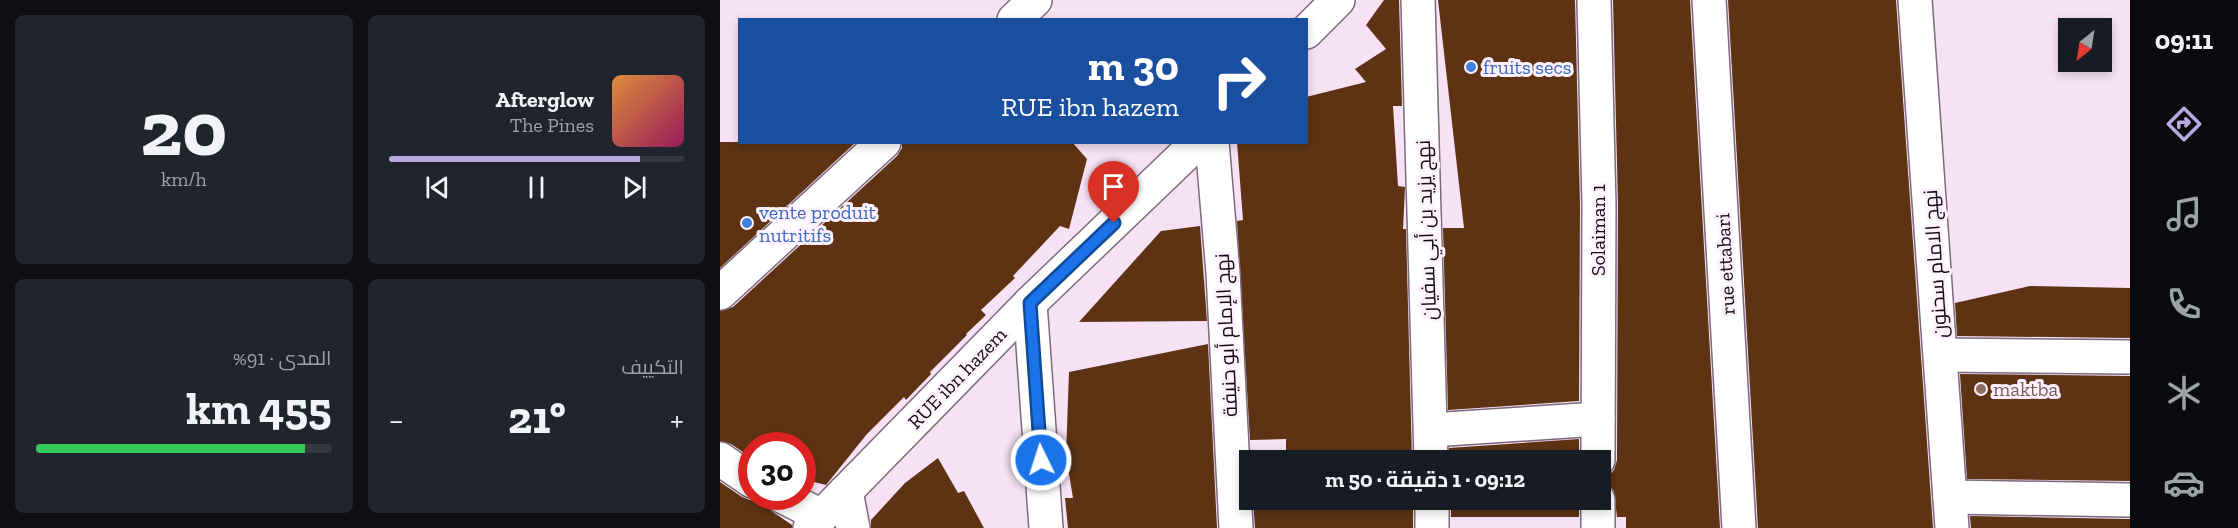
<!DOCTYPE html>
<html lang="ar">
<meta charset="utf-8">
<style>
:root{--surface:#171b24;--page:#20242c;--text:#f1f3f6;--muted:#9ea1a6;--line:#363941;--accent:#b9a8e0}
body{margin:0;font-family:"Zilla Slab",Cairo,serif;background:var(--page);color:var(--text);direction:rtl;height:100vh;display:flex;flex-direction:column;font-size:22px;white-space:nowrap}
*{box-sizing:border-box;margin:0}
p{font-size:20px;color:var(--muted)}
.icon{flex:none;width:33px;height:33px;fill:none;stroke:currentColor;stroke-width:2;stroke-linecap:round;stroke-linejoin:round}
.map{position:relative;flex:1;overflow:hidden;direction:ltr}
.panel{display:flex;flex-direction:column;gap:15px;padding:15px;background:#0d0f14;width:720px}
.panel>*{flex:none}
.top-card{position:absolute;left:18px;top:18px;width:570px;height:126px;border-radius:0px;box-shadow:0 3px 9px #0003;direction:rtl;background:#1a4fa0;color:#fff;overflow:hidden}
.needle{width:39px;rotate:210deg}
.tools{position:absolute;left:1338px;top:18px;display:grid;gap:12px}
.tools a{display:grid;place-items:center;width:54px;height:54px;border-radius:0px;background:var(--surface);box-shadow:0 3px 9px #0003;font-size:30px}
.speed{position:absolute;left:18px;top:432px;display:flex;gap:12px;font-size:30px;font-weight:700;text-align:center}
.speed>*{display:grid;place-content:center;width:78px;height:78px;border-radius:50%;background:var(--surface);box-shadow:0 3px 9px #0003;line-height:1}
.speed .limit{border:9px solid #d22;background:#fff;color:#111}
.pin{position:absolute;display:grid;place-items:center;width:51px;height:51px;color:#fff;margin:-62px -26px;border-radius:50% 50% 50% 0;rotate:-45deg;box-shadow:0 0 6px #0007}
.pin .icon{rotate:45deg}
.me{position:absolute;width:66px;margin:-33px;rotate:356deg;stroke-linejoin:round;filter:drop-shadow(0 0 4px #0008)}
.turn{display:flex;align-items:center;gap:21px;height:126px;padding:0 30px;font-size:27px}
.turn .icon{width:78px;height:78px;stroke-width:2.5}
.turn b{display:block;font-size:42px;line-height:51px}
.big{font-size:45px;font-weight:700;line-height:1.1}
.panel .tile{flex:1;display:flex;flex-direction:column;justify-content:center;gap:9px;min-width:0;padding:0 21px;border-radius:9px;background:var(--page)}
.panel .dial{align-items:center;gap:0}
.dial b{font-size:78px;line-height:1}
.song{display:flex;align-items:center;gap:18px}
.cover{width:72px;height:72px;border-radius:9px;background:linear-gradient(135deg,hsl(30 70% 55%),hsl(330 70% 35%))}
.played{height:6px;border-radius:3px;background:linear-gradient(90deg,var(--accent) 85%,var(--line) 85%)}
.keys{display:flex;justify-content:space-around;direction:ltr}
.heat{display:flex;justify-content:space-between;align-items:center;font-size:33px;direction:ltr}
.charge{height:9px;border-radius:4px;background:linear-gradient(90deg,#34c759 91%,var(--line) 0)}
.panel .tiles{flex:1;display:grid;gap:15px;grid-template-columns:repeat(2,1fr)}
.trip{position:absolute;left:519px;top:450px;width:372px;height:60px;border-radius:0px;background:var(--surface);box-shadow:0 3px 9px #0003;font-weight:700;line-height:60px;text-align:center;direction:rtl}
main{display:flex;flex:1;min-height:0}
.tab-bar{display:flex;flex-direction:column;width:108px;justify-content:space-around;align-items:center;background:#090b0e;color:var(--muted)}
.tab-bar .icon{width:42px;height:42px}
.tab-bar .on{color:var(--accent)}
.tab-bar b{font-size:27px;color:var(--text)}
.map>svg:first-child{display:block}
.building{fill:#5d3313}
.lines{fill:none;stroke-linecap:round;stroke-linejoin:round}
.minor-casing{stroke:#7d6a7c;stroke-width:36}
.minor{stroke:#fff;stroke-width:33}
.route-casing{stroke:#114b97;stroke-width:15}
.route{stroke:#1a73e8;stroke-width:10}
.shop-dot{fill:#3f7fe0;stroke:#fff1fd;stroke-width:2}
.education-dot{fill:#8d6e63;stroke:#fff1fd;stroke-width:2}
.labels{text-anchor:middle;stroke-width:6;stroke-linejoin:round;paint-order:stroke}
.shop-label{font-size:20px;fill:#366cbe;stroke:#fff1fd;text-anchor:start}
.street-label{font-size:20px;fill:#130c12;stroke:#fff1fd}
.education-label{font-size:20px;fill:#785e54;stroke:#fff1fd;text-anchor:start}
</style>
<main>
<nav class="tab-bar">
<b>09:11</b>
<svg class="icon on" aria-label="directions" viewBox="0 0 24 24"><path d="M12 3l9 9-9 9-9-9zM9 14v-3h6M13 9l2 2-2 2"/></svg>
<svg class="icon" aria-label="music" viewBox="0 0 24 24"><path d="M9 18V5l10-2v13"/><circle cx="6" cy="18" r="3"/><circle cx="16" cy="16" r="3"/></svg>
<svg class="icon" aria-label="phone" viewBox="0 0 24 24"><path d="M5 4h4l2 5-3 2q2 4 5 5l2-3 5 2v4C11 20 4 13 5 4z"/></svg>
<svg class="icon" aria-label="climate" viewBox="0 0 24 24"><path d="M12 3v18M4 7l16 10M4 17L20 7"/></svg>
<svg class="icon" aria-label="car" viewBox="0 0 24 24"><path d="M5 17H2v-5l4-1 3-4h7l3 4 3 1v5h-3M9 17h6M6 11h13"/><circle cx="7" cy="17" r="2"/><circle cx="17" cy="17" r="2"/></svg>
</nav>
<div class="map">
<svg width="1410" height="528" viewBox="0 0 1410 528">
<rect width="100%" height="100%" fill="#f7e1f5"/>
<g class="building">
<path d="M664 0H679L682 106H673L678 186 685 187 683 229H686L692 460H566V439L530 440 517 221 523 220 517 142H586V97L646 82 635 69 666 49 646 25Z"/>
<path d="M718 0H855L860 205 859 401 728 410 723 228H744Z"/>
<path d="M893 0H970L1000 528H906V517H897L894 491 888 484 880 482V478L888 476 894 470 897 460 898 205Z"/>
<path d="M1008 0H1176L1213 528H1038Z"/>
<path d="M0 142H136L0 268Z"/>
<path d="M182 142H352L367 159 349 229 340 226 293 276 295 278 261 310 266 315 246 334 247 335 210 372 211 374 186 400 184 397 147 434 106 485 82 479V446H32V458L11 444 0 441V311L13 307 177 156 182 148Z"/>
<path d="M480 226 487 321 359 322 441 231Z"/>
<path d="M1310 286 1410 288V338L1237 336 1235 303Z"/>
<path d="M488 344 497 528H348L345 498H353L346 456 349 372Z"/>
<path d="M1240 374 1410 376V481L1247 479Z"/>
<path d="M859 439V460H730L729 448Z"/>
<path d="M218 458 238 493 244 491 264 528H151V520L185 483Z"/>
<path d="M0 482 22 497 30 500 39 498 53 512 72 525V528H0Z"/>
<path d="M533 500H693V528H535Z"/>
<rect x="731" y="500" width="128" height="17"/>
<path d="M1250 516 1410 519V528H1251Z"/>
</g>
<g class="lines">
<defs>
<g id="minor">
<path d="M698 0 711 460"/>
<path d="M874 0 879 205 878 460"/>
<path d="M989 0 1019 528"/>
<path d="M1195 0 1232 528"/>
<path d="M294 20 315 0"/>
<path d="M586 32 618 0"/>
<path d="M492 142 503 273 516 528"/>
<path d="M0 293 164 142"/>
<path d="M310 303 326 528"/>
<path d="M1221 355 1410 357"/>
<path d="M711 430 878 419"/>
<path d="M0 459 32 481"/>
<path d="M126 491 133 528"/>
<path d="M62 496 101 516"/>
<path d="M1230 497 1410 500"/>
<path d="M712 500V528"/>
<path d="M878 500V528"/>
<path d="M90 528 310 303 478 142"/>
</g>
</defs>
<use href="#minor" class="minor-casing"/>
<use href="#minor" class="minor"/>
</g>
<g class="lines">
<defs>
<path id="route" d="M321 460 310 303 394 223"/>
</defs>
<use href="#route" class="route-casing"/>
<use href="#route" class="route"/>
</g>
<g class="shop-dot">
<circle cx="751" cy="67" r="6"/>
<circle cx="27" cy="223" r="6"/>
</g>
<circle class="education-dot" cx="1261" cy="389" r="6"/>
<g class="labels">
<g class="shop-label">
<text x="763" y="74">fruits secs</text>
<text x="39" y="219">vente produit<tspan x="39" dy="23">nutritifs</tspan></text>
</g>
<g class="street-label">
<text transform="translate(706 230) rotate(-92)" y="7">نهج يزيد بن أبي سفيان</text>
<text transform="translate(878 230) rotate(-90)" y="7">Solaiman 1</text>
<text transform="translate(1005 264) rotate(-93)" y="7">rue ettabari</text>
<text transform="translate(1215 264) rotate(-94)" y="7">نهج الامام سحنون</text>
<text transform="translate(506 335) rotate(-93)" y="7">نهج الإمام أبو حنيفة</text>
<text transform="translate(237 378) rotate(-46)" y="7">RUE ibn hazem</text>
</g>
<g class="education-label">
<text x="1273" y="396">maktba</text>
</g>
</g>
</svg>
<div class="tools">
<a><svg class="needle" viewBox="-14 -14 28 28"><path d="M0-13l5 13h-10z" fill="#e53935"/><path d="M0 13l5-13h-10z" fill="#9ea1a6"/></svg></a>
</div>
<div class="speed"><div class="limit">30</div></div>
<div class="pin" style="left:394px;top:223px;background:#d93025"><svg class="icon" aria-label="arrive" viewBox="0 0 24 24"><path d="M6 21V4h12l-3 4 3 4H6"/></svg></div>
<svg class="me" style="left:321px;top:460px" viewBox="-20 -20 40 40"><circle r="17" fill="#1a73e8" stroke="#fff" stroke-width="3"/><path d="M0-11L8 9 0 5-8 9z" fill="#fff"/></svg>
<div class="trip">09:12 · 1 دقيقة · 50 m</div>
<div class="top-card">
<div class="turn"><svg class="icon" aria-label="right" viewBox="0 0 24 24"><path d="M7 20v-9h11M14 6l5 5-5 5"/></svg><div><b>30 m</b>RUE ibn hazem</div></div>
</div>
</div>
<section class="panel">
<div class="tiles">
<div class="tile">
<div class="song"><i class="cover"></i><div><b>Afterglow</b><p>The Pines</p></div></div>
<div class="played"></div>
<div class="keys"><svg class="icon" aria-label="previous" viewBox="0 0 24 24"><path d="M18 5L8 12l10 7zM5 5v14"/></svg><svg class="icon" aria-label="pause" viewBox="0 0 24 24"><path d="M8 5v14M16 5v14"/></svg><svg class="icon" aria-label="next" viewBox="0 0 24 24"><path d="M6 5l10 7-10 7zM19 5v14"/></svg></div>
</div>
<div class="tile dial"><b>20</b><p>km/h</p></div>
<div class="tile"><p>التكييف</p>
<div class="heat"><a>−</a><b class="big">21°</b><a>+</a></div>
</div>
<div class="tile"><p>المدى · 91%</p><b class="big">455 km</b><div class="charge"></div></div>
</div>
</section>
</main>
